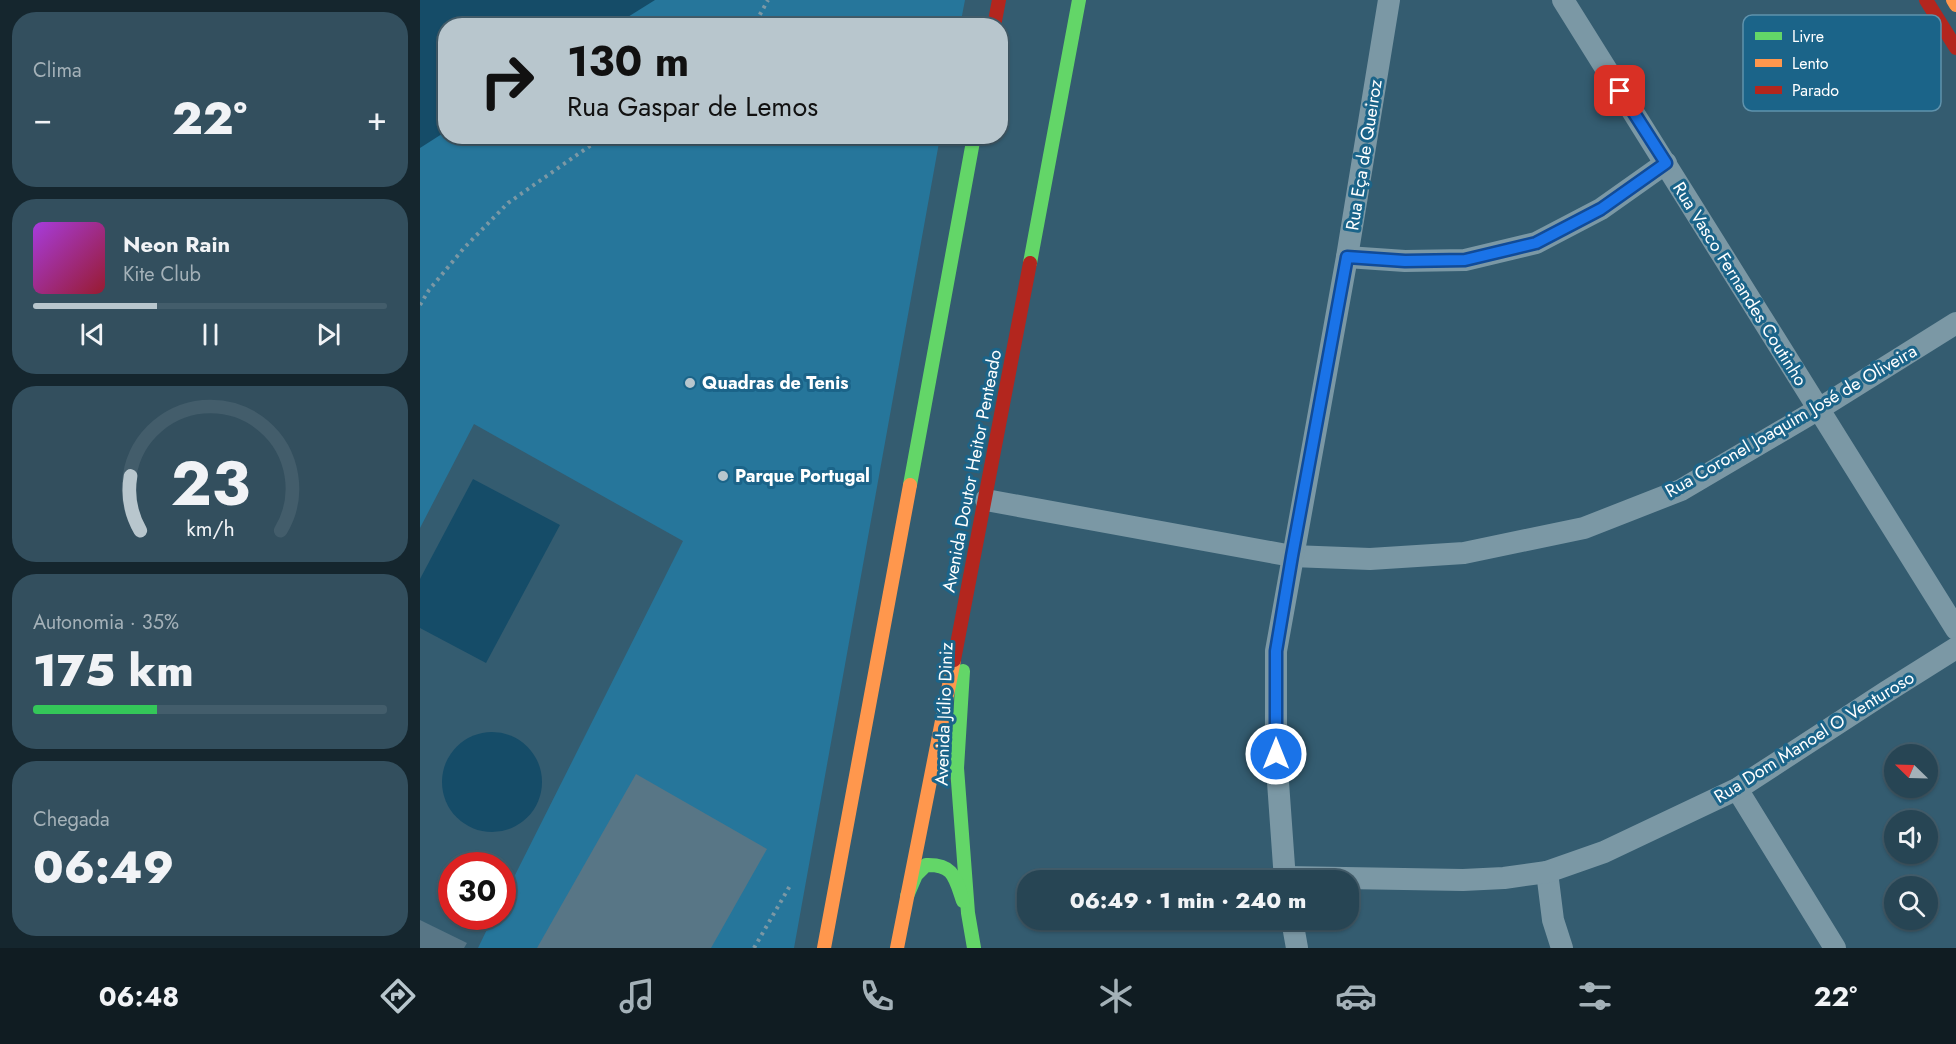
<!DOCTYPE html>
<html lang="pt">
<meta charset="utf-8">
<style>
:root{--surface:#274554;--page:#334f5e;--text:#f1f3f6;--muted:#a4b1b8;--line:#435d6b;--accent:#b8c6cd}
body{margin:0;font-family:Jost,sans-serif;background:var(--page);color:var(--text);height:100vh;display:flex;flex-direction:column;font-size:22px;white-space:nowrap}
*{box-sizing:border-box;margin:0}
p{font-size:20px;color:var(--muted)}
.icon{flex:none;width:33px;height:33px;fill:none;stroke:currentColor;stroke-width:2;stroke-linecap:round;stroke-linejoin:round}
.map{position:relative;flex:1;overflow:hidden}
.panel{display:flex;flex-direction:column;gap:12px;padding:12px;background:#15262e;width:420px}
.panel>*{flex:none}
.hud{position:absolute;left:18px;top:18px;width:570px;height:126px;border-radius:24px;box-shadow:0 2px 4px #0004,0 0 0 2px var(--line);background:#b8c6cd;color:#111;overflow:hidden}
.needle{width:39px;rotate:293deg}
.fabs{position:absolute;left:1464px;top:744px;display:grid;gap:12px}
.fabs a{display:grid;place-items:center;width:54px;height:54px;border-radius:50%;background:var(--surface);box-shadow:0 2px 4px #0004,0 0 0 2px var(--line);font-size:30px}
.speed{position:absolute;left:18px;top:852px;display:flex;gap:12px;font-size:30px;font-weight:700;text-align:center}
.speed>*{display:grid;place-content:center;width:78px;height:78px;border-radius:50%;background:var(--surface);box-shadow:0 2px 4px #0004,0 0 0 2px var(--line);line-height:1}
.speed .limit{border:9px solid #d22;background:#fff;color:#111}
.pin{position:absolute;display:grid;place-items:center;width:51px;height:51px;color:#fff;margin:-26px;border-radius:12px;box-shadow:0 3px 9px #0006}
.me{position:absolute;width:66px;margin:-33px;rotate:0deg;stroke-linejoin:round;filter:drop-shadow(0 0 4px #0008)}
.turn{display:flex;align-items:center;gap:21px;height:126px;padding:0 30px;font-size:27px}
.turn .icon{width:78px;height:78px;stroke-width:2.5}
.turn b{display:block;font-size:42px;line-height:51px}
.big{font-size:45px;font-weight:800;line-height:1.1}
.panel .widget{flex:1;display:flex;flex-direction:column;justify-content:center;gap:9px;min-width:0;padding:0 21px;border-radius:24px;background:var(--page)}
.panel .dial{align-items:center;gap:0}
.dial svg{height:156px;overflow:visible;fill:none;stroke:var(--line);stroke-width:7;stroke-linecap:round;text-anchor:middle}
.dial text{fill:var(--text);stroke:none}
.song{display:flex;align-items:center;gap:18px}
.cover{width:72px;height:72px;border-radius:9px;background:linear-gradient(135deg,hsl(280 70% 55%),hsl(350 70% 35%))}
.played{height:6px;border-radius:3px;background:linear-gradient(90deg,var(--accent) 35%,var(--line) 35%)}
.keys{display:flex;justify-content:space-around;direction:ltr}
.heat{display:flex;justify-content:space-between;align-items:center;font-size:33px;direction:ltr}
.charge{height:9px;border-radius:4px;background:linear-gradient(90deg,#34c759 35%,var(--line) 0)}
.trip{position:absolute;left:597px;top:870px;width:342px;height:60px;border-radius:24px;background:var(--surface);box-shadow:0 2px 4px #0004,0 0 0 2px var(--line);font-weight:800;line-height:60px;text-align:center}
.menu{display:flex;height:96px;justify-content:space-around;align-items:center;background:#101c22;color:var(--muted)}
.menu .icon{width:42px;height:42px}
.menu .on{color:var(--accent)}
.menu b{font-size:27px;color:var(--text)}
main{display:flex;flex:1;min-height:0}
.map>svg:first-child{display:block}
.green{fill:#26769b}
.water{fill:#154c68}
.building{fill:#587686}
.lines{fill:none;stroke-linecap:round;stroke-linejoin:round}
.path{stroke:#7b98a5;stroke-width:4;stroke-dasharray:3 4.5;stroke-linecap:butt}
.street{stroke:#7b98a5;stroke-width:22}
.fast{stroke:#63d668;stroke-width:14}
.slow{stroke:#ff974d;stroke-width:14}
.jam{stroke:#b3261e;stroke-width:14}
.route-casing{stroke:#114b97;stroke-width:15}
.route{stroke:#1a73e8;stroke-width:10}
.poi-dot{fill:#b8c6cd;stroke:#1b6489;stroke-width:2}
.labels{text-anchor:middle;stroke-width:6;stroke-linejoin:round;paint-order:stroke}
.street-label{font-size:18px;fill:#fff;stroke:#1b6489}
.poi-label{font-size:18px;font-weight:bold;fill:#fff;stroke:#1b6489;text-anchor:start}
.key{fill:#1b6489;stroke:#5f92ac;stroke-width:1.5}
.key-label{font-size:16px;fill:#fff}
</style>
<main>
<section class="panel">
<div class="widget"><p>Clima</p>
<div class="heat"><a>−</a><b class="big">22°</b><a>+</a></div>
</div>
<div class="widget">
<div class="song"><i class="cover"></i><div><b>Neon Rain</b><p>Kite Club</p></div></div>
<div class="played"></div>
<div class="keys"><svg class="icon" aria-label="previous" viewBox="0 0 24 24"><path d="M18 5L8 12l10 7zM5 5v14"/></svg><svg class="icon" aria-label="pause" viewBox="0 0 24 24"><path d="M8 5v14M16 5v14"/></svg><svg class="icon" aria-label="next" viewBox="0 0 24 24"><path d="M6 5l10 7-10 7zM19 5v14"/></svg></div>
</div>
<div class="widget dial"><svg viewBox="0 0 100 80">
<path d="M14 69A42 42 0 1 1 86 69"/>
<path d="M14 69A42 42 0 0 1 9 41" stroke="#b8c6cd"/>
<text x="50" y="56" font-size="32" font-weight="700">23</text>
<text x="50" y="72" font-size="11">km/h</text>
</svg></div>
<div class="widget"><p>Autonomia · 35%</p><b class="big">175 km</b><div class="charge"></div></div>
<div class="widget"><p>Chegada</p><b class="big">06:49</b></div>
</section>
<div class="map">
<svg width="1536" height="948" viewBox="0 0 1536 948">
<rect width="100%" height="100%" fill="#345c70"/>
<path class="green" d="M0 0H545L540 26H26V136L520 137 374 948H58L73 917 82 916 83 899 263 541 54 424 0 528Z"/>
<g class="water">
<path d="M0 0H235L195 25 26 26 25 132 0 148Z"/>
<path d="M53 479 140 525 66 663 0 628V579Z"/>
<circle cx="72" cy="782" r="50"/>
</g>
<g class="building">
<path d="M216 774 347 849 291 948H117Z"/>
<path d="M0 920 47 943 44 948H0Z"/>
</g>
<g class="lines">
<g class="path">
<path d="M330 26 338 18 348 0"/>
<path d="M0 305 9 290 44 248 88 203 184 136"/>
<path d="M334 948 371 884"/>
</g>
<g class="street">
<path d="M1143 0C1275 209 1404 420 1536 629"/>
<path d="M927 257 985 261 1045 260 1116 243 1181 209 1246 163"/>
<path d="M566 500 872 556 950 559 1044 553 1164 528 1261 490 1397 410 1536 323"/>
<path d="M1317 789 1415 948"/>
<path d="M1127 872 1133 920 1142 948"/>
<path d="M865 877 1043 880 1084 878 1127 872 1184 852 1317 789 1466 692 1536 648"/>
<path d="M865 880 856 754V651L927 257 969 0"/>
<path d="M872 920 877 948"/>
</g>
<g class="fast">
<path d="M610 263 659 0"/>
<path d="M490 485 554 136"/>
<path d="M543 671 537 768 548 913 554 948"/>
<path d="M487 896 496 875 506 865C534 864 535 878 543 901"/>
</g>
<g class="slow">
<path d="M1533 0 1536 5"/>
<path d="M404 948 490 485"/>
<path d="M477 948 534 660"/>
</g>
<g class="jam">
<path d="M1506 0 1536 48"/>
<path d="M574 26 579 0"/>
<path d="M534 660 610 263"/>
</g>
</g>
<g class="lines">
<defs>
<path id="route" d="M856 754V651L872 556 927 257 985 261 1045 260 1116 243 1181 209 1246 163 1200 91"/>
</defs>
<use href="#route" class="route-casing"/>
<use href="#route" class="route"/>
</g>
<g class="poi-dot">
<circle cx="270" cy="383" r="6"/>
<circle cx="303" cy="476" r="6"/>
</g>
<g class="labels">
<g class="street-label">
<text transform="translate(944 155) rotate(-81)" y="6">Rua Eça de Queiroz</text>
<text transform="translate(1320 284) rotate(58)" y="6">Rua Vasco Fernandes Coutinho</text>
<text transform="translate(1371 421) rotate(-30)" y="6">Rua Coronel Joaquim José de Oliveira</text>
<text transform="translate(552 471) rotate(-79)" y="6">Avenida Doutor Heitor Penteado</text>
<text transform="translate(524 714) rotate(-88)" y="6">Avenida Júlio Diniz</text>
<text transform="translate(1394 737) rotate(-32)" y="6">Rua Dom Manoel O Venturoso</text>
</g>
<g class="poi-label">
<text x="282" y="389">Quadras de Tenis</text>
<text x="315" y="482">Parque Portugal</text>
</g>
</g>
<rect x="1323" y="15" width="198" height="96" rx="9" class="key"/>
<rect x="1335" y="32" width="27" height="8" fill="#63d668"/>
<rect x="1335" y="59" width="27" height="8" fill="#ff974d"/>
<rect x="1335" y="86" width="27" height="8" fill="#b3261e"/>
<g class="key-label">
<text x="1372" y="42">Livre</text>
<text x="1372" y="69">Lento</text>
<text x="1372" y="96">Parado</text>
</g>
</svg>
<div class="fabs">
<a><svg class="needle" viewBox="-14 -14 28 28"><path d="M0-13l5 13h-10z" fill="#e53935"/><path d="M0 13l5-13h-10z" fill="#a4b1b8"/></svg></a>
<a><svg class="icon" aria-label="sound" viewBox="0 0 24 24"><path d="M4 9h4l5-4v14l-5-4H4zM17 9q2 3 0 6"/></svg></a>
<a><svg class="icon" aria-label="search" viewBox="0 0 24 24"><circle cx="10" cy="10" r="6"/><path d="M15 15l6 6"/></svg></a>
</div>
<div class="speed"><div class="limit">30</div></div>
<div class="pin" style="left:1200px;top:91px;background:#d93025"><svg class="icon" aria-label="arrive" viewBox="0 0 24 24"><path d="M6 21V4h12l-3 4 3 4H6"/></svg></div>
<svg class="me" style="left:856px;top:754px" viewBox="-20 -20 40 40"><circle r="17" fill="#1a73e8" stroke="#fff" stroke-width="3"/><path d="M0-11L8 9 0 5-8 9z" fill="#fff"/></svg>
<div class="trip">06:49 · 1 min · 240 m</div>
<div class="hud">
<div class="turn"><svg class="icon" aria-label="right" viewBox="0 0 24 24"><path d="M7 20v-9h11M14 6l5 5-5 5"/></svg><div><b>130 m</b>Rua Gaspar de Lemos</div></div>
</div>
</div>
</main>
<nav class="menu">
<b>06:48</b>
<svg class="icon on" aria-label="directions" viewBox="0 0 24 24"><path d="M12 3l9 9-9 9-9-9zM9 14v-3h6M13 9l2 2-2 2"/></svg>
<svg class="icon" aria-label="music" viewBox="0 0 24 24"><path d="M9 18V5l10-2v13"/><circle cx="6" cy="18" r="3"/><circle cx="16" cy="16" r="3"/></svg>
<svg class="icon" aria-label="phone" viewBox="0 0 24 24"><path d="M5 4h4l2 5-3 2q2 4 5 5l2-3 5 2v4C11 20 4 13 5 4z"/></svg>
<svg class="icon" aria-label="climate" viewBox="0 0 24 24"><path d="M12 3v18M4 7l16 10M4 17L20 7"/></svg>
<svg class="icon" aria-label="car" viewBox="0 0 24 24"><path d="M5 17H2v-5l4-1 3-4h7l3 4 3 1v5h-3M9 17h6M6 11h13"/><circle cx="7" cy="17" r="2"/><circle cx="17" cy="17" r="2"/></svg>
<svg class="icon" aria-label="filters" viewBox="0 0 24 24"><path d="M4 7h16M4 17h16"/><circle cx="9" cy="7" r="2"/><circle cx="15" cy="17" r="2"/></svg>
<b>22°</b>
</nav>
